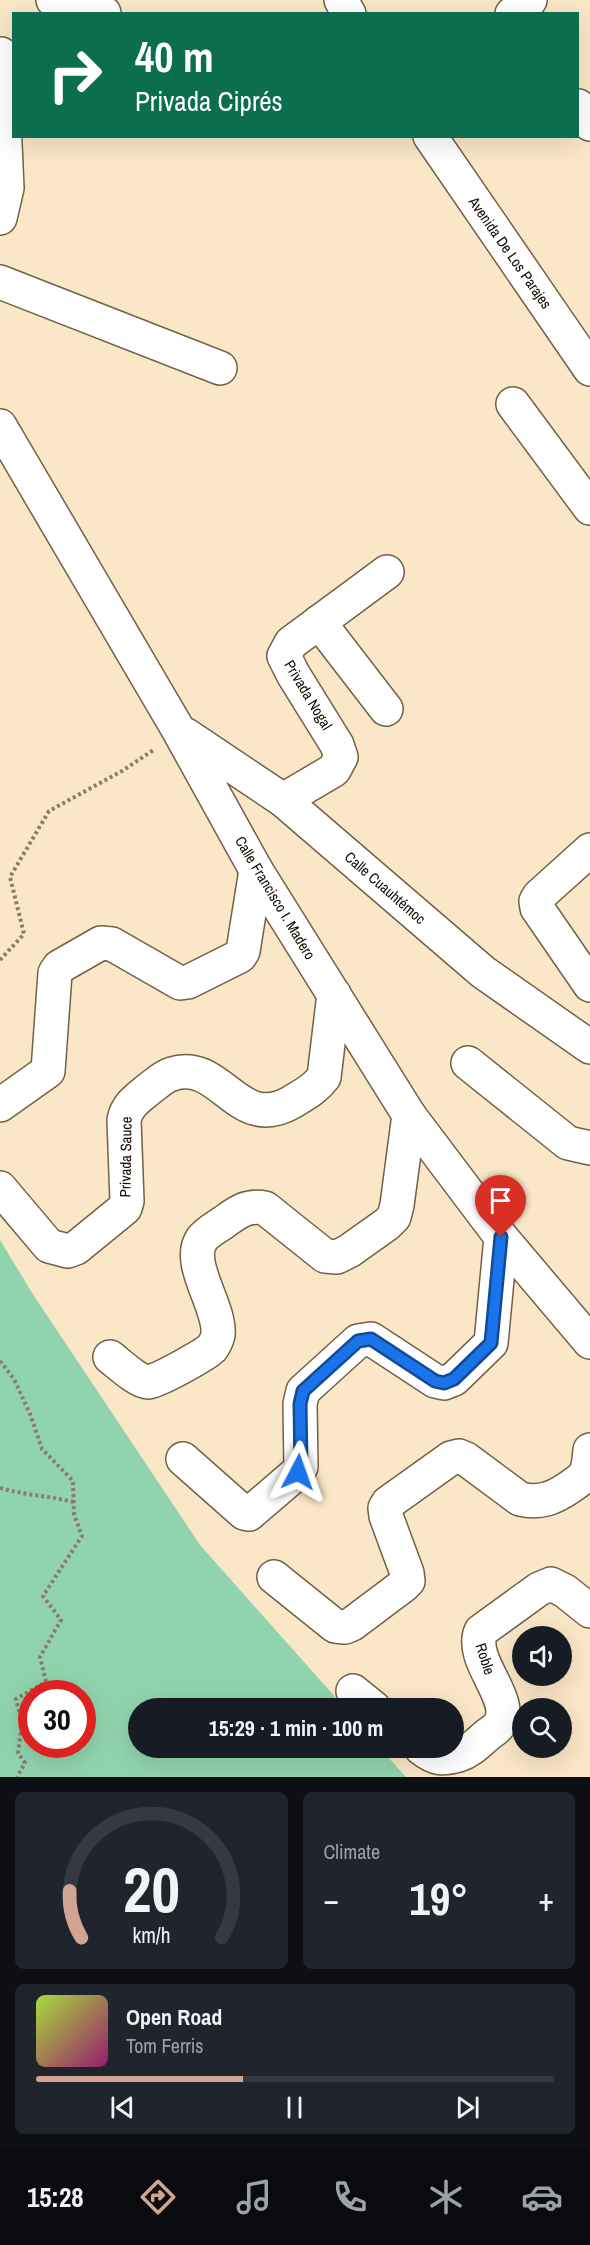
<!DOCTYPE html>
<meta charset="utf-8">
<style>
:root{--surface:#171b24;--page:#20242c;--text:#f1f3f6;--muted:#9ea1a6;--line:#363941;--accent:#d2a592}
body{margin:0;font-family:"Archivo Narrow",sans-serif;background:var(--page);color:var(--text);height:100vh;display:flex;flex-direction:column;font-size:22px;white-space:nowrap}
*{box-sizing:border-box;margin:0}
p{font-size:20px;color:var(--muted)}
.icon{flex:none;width:33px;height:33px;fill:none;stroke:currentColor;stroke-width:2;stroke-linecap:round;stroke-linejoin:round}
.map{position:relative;height:1777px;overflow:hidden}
.panel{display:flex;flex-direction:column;gap:15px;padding:15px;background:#0d0f14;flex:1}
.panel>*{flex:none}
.hud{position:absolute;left:12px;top:12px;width:567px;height:126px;border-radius:0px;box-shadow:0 6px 24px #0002;background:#0b6e4f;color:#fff;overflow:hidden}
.fabs{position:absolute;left:512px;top:1626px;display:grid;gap:12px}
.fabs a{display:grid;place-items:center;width:60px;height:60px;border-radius:50%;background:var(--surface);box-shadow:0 6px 24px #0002;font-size:30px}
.speed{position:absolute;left:18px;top:1680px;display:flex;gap:12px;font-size:30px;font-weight:700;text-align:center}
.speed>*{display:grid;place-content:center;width:78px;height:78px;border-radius:50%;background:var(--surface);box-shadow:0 6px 24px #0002;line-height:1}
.speed .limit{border:9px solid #d22;background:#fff;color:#111}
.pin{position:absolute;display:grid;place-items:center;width:51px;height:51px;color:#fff;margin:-62px -26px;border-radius:50% 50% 50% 0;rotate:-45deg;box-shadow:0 0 6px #0007}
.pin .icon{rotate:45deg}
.me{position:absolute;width:66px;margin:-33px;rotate:4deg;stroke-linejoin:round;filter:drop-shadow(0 0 4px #0008)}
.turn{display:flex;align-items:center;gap:21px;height:126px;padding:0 24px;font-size:27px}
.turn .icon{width:78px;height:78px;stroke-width:2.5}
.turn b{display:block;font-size:42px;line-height:51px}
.big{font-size:45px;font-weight:700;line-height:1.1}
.panel .widget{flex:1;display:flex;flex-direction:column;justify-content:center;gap:9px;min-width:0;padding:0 21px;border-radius:9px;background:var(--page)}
.panel .dial{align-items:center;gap:0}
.dial svg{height:156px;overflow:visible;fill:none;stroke:var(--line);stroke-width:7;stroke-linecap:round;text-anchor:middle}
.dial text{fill:var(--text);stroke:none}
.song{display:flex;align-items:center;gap:18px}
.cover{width:72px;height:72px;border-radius:9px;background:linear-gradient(135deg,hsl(80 70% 55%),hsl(320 70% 35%))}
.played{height:6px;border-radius:3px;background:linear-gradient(90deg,var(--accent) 40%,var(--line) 40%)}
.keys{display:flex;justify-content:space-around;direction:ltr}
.heat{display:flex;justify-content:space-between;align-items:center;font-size:33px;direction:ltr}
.panel .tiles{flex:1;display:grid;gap:15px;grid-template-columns:1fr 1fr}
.widget:last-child{grid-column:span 2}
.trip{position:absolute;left:128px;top:1698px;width:336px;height:60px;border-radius:30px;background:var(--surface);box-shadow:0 6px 24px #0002;font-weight:700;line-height:60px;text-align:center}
.dock{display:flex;height:96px;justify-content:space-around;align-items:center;background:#090b0e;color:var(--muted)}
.dock .icon{width:42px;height:42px}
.dock .selected{color:var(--accent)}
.dock b{font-size:27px;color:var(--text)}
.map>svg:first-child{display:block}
.green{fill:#90d4ae;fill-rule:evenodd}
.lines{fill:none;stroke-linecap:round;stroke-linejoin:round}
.minor-casing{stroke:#716145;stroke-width:36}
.path{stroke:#8a7c68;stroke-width:4;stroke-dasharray:3 3;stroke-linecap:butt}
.minor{stroke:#fff;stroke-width:33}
.route-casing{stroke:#114b97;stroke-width:15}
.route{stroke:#1a73e8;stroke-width:10}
.labels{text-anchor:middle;stroke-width:4.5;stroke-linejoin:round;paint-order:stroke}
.street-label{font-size:15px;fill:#140d04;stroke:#fff}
</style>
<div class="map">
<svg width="590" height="1777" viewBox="0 0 590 1777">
<rect width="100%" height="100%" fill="#fae7c7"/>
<path class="green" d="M0 1240 34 1296 200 1545 345 1708H138V1748H380L406 1777H0ZM32 1694H82V1744H32Z"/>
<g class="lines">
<defs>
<g id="minor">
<path d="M53 0 104 13"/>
<path d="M341 0 349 14"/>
<path d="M512 14 530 0"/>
<path d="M578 106 590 124"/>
<path d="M430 136 590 369"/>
<path d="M0 218 7 188 1 54"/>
<path d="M0 282 220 368"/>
<path d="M513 404 590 508"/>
<path d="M0 426 179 731 256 870 409 1115 501 1237 590 1342"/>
<path d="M319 622 386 709"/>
<path d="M186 735 283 800 483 972 590 1047"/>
<path d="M283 800 334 770 341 757 337 745 293 674 284 656 291 643 387 572"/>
<path d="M590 850 539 896 536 901 537 908 590 985"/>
<path d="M468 1063 568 1143 590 1148"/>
<path d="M0 1105 48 1071 55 973 59 967 101 943 112 944 180 983 188 982 240 956 243 951 256 870"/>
<path d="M0 1188 49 1246 68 1251 76 1248 125 1208 127 1201 124 1120C127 1105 137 1099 149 1089 156 1084 164 1076 172 1074 222 1058 237 1134 292 1102 305 1094 315 1089 324 1077L334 994"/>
<path d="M110 1357C118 1363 138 1382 148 1382 157 1382 206 1354 212 1348 215 1344 217 1339 218 1335 221 1307 185 1263 202 1239 207 1232 217 1227 224 1222 238 1212 246 1205 265 1208L325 1256 337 1257 349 1251 387 1224 394 1217 397 1205 409 1115"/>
<path d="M183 1459 244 1513 249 1514 298 1472 301 1467 300 1404 303 1391 358 1341 371 1339 435 1381 444 1383 454 1379 491 1343 501 1237"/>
<path d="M274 1577 335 1626 345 1627 352 1624 404 1585 408 1581 407 1573 386 1516 385 1508 388 1503 451 1458 459 1456 466 1459 520 1499C540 1504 554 1498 570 1487 574 1484 579 1481 582 1478 589 1471 589 1459 590 1450"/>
<path d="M353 1691 374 1708"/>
<path d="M421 1748C435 1759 442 1760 459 1755 469 1752 477 1744 485 1737 489 1733 496 1730 499 1725 517 1700 468 1661 481 1631L539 1589 551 1584 565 1591 590 1611"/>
</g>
</defs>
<use href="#minor" class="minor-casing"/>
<g class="path">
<path d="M0 960 24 934 10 877 49 811 122 771 155 749"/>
<path d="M0 1361 14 1379 30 1414 42 1449 73 1481 74 1514 82 1536 43 1596 61 1620 40 1657 46 1682 16 1699 22 1723 18 1753 25 1763 17 1777"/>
<path d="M0 1488C25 1495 49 1496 74 1502"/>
</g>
<use href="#minor" class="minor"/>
</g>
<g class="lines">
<defs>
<path id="route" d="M298 1472 301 1467 300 1404 303 1391 358 1341 371 1339 435 1381 444 1383 454 1379 491 1343 501 1237"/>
</defs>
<use href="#route" class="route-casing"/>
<use href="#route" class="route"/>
</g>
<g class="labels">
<g class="street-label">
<text transform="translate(510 253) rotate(55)" y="5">Avenida De Los Parajes</text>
<text transform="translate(308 695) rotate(59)" y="5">Privada Nogal</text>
<text transform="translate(385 888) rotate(41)" y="5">Calle Cuauhtémoc</text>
<text transform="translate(275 898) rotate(59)" y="5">Calle Francisco I. Madero</text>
<text transform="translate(126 1157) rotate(-89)" y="5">Privada Sauce</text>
<text transform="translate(485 1659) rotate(72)" y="5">Roble</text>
</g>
</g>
</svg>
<div class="fabs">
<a><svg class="icon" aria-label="sound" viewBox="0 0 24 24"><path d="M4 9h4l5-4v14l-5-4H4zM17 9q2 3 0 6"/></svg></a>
<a><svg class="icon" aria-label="search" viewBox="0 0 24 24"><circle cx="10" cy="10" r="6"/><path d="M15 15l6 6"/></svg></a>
</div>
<div class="speed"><div class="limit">30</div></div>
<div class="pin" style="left:501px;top:1237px;background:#d93025"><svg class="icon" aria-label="arrive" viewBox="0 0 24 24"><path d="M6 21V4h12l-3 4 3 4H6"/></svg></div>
<svg class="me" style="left:298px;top:1472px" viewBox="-20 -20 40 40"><path d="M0-17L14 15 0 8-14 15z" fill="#1a73e8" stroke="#fff" stroke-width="4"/></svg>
<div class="trip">15:29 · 1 min · 100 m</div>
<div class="hud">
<div class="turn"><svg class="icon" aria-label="right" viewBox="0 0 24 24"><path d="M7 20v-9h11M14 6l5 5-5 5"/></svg><div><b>40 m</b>Privada Ciprés</div></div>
</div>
</div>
<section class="panel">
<div class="tiles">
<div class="widget dial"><svg viewBox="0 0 100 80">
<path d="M14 69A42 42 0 1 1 86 69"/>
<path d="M14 69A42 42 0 0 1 8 45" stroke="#d2a592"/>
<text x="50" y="56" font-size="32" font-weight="700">20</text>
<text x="50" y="72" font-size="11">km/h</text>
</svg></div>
<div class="widget"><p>Climate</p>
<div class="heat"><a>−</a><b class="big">19°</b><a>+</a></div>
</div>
<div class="widget">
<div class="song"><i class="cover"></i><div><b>Open Road</b><p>Tom Ferris</p></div></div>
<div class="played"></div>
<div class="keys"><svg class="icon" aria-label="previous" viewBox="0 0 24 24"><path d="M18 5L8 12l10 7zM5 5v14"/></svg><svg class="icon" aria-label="pause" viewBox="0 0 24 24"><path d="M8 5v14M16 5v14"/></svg><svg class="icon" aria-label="next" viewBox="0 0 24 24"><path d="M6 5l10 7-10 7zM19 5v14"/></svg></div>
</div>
</div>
</section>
<nav class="dock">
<b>15:28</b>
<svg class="icon selected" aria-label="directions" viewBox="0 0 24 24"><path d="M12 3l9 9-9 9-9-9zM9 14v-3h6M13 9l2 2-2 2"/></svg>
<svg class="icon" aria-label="music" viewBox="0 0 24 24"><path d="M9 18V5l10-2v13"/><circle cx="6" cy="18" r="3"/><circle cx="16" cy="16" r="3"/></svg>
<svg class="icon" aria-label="phone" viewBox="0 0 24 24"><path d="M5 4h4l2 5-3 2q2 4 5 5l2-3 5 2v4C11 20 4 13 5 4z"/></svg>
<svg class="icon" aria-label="climate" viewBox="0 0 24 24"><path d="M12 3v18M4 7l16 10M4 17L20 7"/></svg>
<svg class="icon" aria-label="car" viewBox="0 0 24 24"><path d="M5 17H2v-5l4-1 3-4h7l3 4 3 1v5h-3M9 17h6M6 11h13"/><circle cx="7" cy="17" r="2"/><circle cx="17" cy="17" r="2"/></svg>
</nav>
